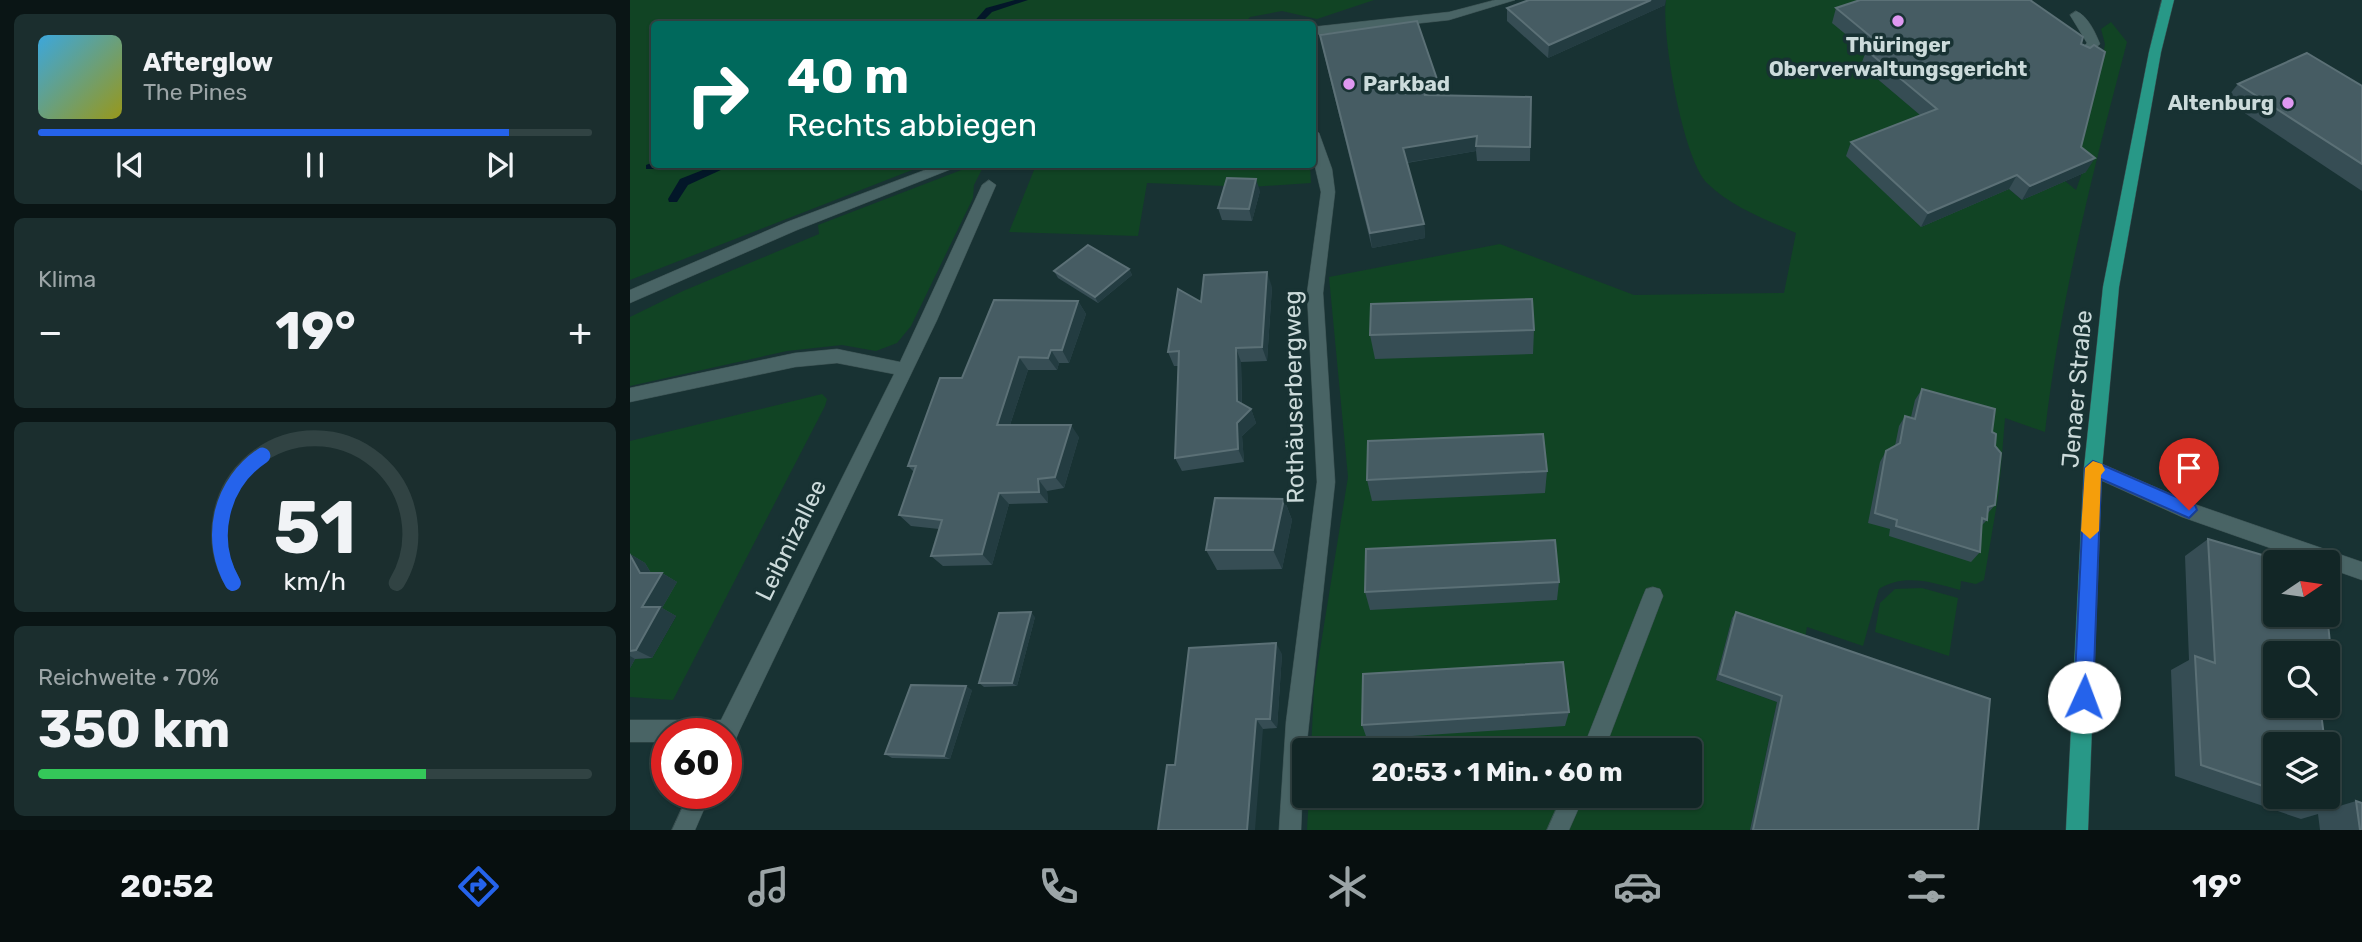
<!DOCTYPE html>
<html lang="de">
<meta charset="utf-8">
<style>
:root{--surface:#122626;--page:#1b2e2e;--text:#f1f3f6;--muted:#9ca5a7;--line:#314343;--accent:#2563eb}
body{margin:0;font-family:Rubik,sans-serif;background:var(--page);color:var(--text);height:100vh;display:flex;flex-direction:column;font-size:26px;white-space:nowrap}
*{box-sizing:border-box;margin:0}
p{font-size:23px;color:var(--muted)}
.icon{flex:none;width:38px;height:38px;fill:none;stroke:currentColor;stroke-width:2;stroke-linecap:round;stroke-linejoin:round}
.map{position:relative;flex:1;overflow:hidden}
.panel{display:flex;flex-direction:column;gap:14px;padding:14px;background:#0a1515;width:630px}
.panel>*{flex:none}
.top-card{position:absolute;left:21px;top:21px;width:665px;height:147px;border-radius:7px;box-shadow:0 2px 5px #0004,0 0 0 2px var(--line);background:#00695c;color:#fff;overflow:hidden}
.needle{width:46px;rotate:77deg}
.fabs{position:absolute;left:1633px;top:550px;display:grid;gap:14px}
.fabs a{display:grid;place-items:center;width:77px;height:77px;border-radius:7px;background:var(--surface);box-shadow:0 2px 5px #0004,0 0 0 2px var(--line);font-size:35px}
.speed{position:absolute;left:21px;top:718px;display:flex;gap:14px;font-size:35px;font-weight:700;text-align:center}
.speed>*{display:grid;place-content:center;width:91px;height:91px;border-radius:50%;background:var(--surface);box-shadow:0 2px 5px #0004,0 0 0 2px var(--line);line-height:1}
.speed .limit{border:10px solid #d22;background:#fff;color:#111}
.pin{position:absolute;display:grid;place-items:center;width:60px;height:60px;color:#fff;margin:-72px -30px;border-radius:50% 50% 50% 0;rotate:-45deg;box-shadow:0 0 7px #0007}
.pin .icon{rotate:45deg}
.me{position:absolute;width:77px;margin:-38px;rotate:2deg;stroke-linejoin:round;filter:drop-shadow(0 0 5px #0008)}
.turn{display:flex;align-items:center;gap:24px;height:147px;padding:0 21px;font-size:32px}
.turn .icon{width:91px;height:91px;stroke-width:2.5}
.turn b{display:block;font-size:49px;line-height:60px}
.big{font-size:52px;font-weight:700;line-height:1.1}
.panel .card{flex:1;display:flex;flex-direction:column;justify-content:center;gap:10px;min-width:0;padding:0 24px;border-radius:10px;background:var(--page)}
.panel .dial{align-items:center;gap:0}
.dial svg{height:182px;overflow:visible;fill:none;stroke:var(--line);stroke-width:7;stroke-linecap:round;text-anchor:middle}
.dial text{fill:var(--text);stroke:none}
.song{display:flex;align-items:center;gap:21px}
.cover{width:84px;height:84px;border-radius:10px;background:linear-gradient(135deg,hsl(200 70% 55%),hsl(60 70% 35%))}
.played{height:7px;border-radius:4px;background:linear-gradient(90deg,var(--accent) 85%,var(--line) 85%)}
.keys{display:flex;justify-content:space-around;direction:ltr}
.heat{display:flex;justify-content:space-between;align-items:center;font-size:38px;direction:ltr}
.charge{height:10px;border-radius:5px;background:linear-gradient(90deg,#34c759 70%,var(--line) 0)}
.trip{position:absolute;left:662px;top:738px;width:410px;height:70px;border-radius:7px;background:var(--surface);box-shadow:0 2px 5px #0004,0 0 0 2px var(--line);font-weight:700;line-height:70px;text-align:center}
.tabs{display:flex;height:112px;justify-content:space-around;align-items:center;background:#070f0f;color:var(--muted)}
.tabs .icon{width:49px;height:49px}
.tabs .selected{color:var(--accent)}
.tabs b{font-size:32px;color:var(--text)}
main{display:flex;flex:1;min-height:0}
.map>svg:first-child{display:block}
.green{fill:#114424}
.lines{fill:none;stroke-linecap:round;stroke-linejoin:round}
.stream{fill:#031729;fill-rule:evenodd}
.lane-casing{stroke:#3a5051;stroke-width:1}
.street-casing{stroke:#3a5051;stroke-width:1}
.primary-casing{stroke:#3a5051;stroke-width:1}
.lane{fill:#496465;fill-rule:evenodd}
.street{fill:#496465;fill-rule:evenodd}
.primary{fill:#289887;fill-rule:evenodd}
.wall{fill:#364d54}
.shaded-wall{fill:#233c41}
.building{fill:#465c63;stroke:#5b7076;stroke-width:2}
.route{fill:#2563eb;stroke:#184099;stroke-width:2}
.slow{fill:#f59e0b}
.poi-dot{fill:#df98f1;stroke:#183233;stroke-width:2.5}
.labels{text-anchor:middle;stroke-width:7;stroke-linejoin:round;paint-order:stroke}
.far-poi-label{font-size:21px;font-weight:bold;fill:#ccdbdb;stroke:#183233}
.street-label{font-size:24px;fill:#ccdbdb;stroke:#183233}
</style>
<main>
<section class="panel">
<div class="card">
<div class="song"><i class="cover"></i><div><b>Afterglow</b><p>The Pines</p></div></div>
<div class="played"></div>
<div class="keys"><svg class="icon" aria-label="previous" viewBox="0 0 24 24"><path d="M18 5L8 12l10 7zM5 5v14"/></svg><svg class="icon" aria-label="pause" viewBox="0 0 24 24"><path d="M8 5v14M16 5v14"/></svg><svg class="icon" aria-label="next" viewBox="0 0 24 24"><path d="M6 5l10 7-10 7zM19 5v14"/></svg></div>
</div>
<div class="card"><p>Klima</p>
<div class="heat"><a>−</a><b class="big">19°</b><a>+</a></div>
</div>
<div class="card dial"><svg viewBox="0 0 100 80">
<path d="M14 69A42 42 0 1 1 86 69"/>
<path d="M14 69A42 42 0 0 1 27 13" stroke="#2563eb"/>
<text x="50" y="56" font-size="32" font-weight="700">51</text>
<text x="50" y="72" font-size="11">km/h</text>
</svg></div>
<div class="card"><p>Reichweite · 70%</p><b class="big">350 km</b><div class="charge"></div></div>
</section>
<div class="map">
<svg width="1732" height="830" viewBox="0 0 1732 830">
<rect width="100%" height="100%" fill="#183233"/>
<g class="green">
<path d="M0 0H744L687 19 652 11 620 17 614 24H24V164L295 165 0 280Z"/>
<path d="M1036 0H1266L1246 59 1231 65 1392 200 1435 181 1446 190 1453 170 1441 161 1473 55 1475 44 1471 29 1481 22 1497 42C1463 171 1430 300 1415 432L1375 418 1369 491 1354 580 1346 584 1331 581 1330 590C1302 582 1274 573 1249 589L1233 646 1177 627 1174 643 1102 619 1086 680 1147 702 1120 830H677L679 796H1059V751H681L684 687 718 477 699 277 870 244 1004 295 1154 293 1166 233C1135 219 1101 207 1077 183 1053 159 1031 34 1036 0Z"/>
<path d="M347 164 354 165 344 185 343 198 281 326 267 343 246 351 212 345 157 351 0 386V317L53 291 189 234 188 225Z"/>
<path d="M406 165H680L681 183 621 187 517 183 508 236 379 232Z"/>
<path d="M192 394 197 399 195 406 43 700 0 697V668L5 659 22 658 46 617 28 616 18 582 0 561V441Z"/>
<path d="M1292 588 1328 598 1319 656 1245 632 1250 603 1265 589Z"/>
</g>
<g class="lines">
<g class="stream">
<path d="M385 0H398L362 12 350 24H342L356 8Z"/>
<path d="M24 162V164H33L24 169H16V165Z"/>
<path d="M88 164H104L58 185 47 202H39L38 199 50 179Z"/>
</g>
<defs>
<g id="lane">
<path d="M1446 11C1458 16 1465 32 1470 44L1451 60 1444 56 1457 43 1440 15Z"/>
<path d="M1023 587 1030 589 1033 596 974 751H952L1013 596 1016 589Z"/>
<path d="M0 720H98L106 723 109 731 106 739 98 742 96 733H37V742H0Z"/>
<path d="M932 796H954L939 830H917Z"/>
</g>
<g id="street">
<path d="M865 0H885L819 20 682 35V27L819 12Z"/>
<path d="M682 128 689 133 702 169 705 192 693 293 705 482 676 751H674L671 830H649L656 722 687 482 677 293 691 192 682 154Z"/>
<path d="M311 164H334L167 230 0 303V290L157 222Z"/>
<path d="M359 180 366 185 307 320 104 742 96 745V733H86L88 726 264 374 207 363 165 367 0 402V388L165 353 207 349 270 362 352 185Z"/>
<path d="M1463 460 1564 504 1732 562V580L1698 568V562H1680L1552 517 1457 474 1454 468 1457 462Z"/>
<path d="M59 793H81L65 830H42Z"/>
</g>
<path id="primary" d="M1532 0H1544L1531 52 1489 287 1472 468 1458 830H1436L1454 468 1473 287 1519 52Z"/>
</defs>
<use href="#lane" class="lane-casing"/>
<use href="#street" class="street-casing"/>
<use href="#primary" class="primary-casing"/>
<use href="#lane" class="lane"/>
<use href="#street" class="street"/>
<use href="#primary" class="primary"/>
</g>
<g class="wall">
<path d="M1035 5 918 58 877 21V8Z"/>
<path d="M1206 8 1451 44V147L1456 172 1392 200 1379 189 1291 227 1216 156 1221 142 1290 115 1231 65 1236 51 1202 23Z"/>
<path d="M690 35 810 95 901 97 900 161H847L846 151 777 163 794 224 795 238 742 248 693 50Z"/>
<path d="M1608 84 1732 86V191L1595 100Z"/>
<path d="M630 191 622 221 592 220 588 208Z"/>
<path d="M499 269 502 275 468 303 428 278 424 271Z"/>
<path d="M642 287 637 361 611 362 612 404 621 409 626 423 612 436 614 462 552 471 545 458 548 366H544L538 352 571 302Z"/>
<path d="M448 301 456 314 439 363H429L427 370H398L380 425 449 437 434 488 417 491 418 503 379 504 362 565 313 566 301 556 309 529 281 526 269 515 284 472 278 466 332 378Z"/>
<path d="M904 330 903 354 745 359 740 335Z"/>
<path d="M1292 389 1362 432 1365 446V505L1358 513 1357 520 1351 526 1350 552 1341 562 1259 536 1260 529 1238 523 1250 462 1256 451 1265 446 1269 426 1275 416 1281 417 1285 400Z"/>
<path d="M917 471 915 493 742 501 737 480Z"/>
<path d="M654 499 662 520 652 569 587 570 576 550Z"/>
<path d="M1578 539 1656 562H1645V614H1697L1702 662 1698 665V653H1645V705H1690L1695 744H1645V796H1698V764L1703 808 1726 801 1732 803V830H1690L1688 814 1671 819 1545 776 1541 670 1559 660 1555 556Z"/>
<path d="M0 554 15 563 21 573H32L47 582 32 608 46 616 22 658 5 659 0 668Z"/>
<path d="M929 582 927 600 740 610 735 592Z"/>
<path d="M1106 612 1348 830H1120L1147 702 1086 680 1102 618Z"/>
<path d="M405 617 387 686 354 687 349 683Z"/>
<path d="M652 654 647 728 633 729 545 765Z"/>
<path d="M342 690 320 759 262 758 255 754Z"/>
<path d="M939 712 935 726 737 739 732 725Z"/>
</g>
<g class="shaded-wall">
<path d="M1021 0H1036L1035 5 918 58 919 45Z"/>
<path d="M810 88 811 103 794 95Z"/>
<path d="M847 136 846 151 774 163 773 148Z"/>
<path d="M1465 158 1456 172 1392 200 1400 186Z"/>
<path d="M1387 175 1379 189 1291 227 1298 213Z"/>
<path d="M626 179 630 191 622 221 619 209Z"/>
<path d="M794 224 795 238 742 248 740 233Z"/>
<path d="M499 269 502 275 468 303 465 297Z"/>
<path d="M637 272 642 287 637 361 632 347Z"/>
<path d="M448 301 456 314 439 363 432 350Z"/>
<path d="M606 348 611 362 612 414 607 401Z"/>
<path d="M421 350 429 363 427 370 418 358Z"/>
<path d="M389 357 398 370 376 437 367 425Z"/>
<path d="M621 409 626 423 612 436 614 462 608 449 607 423Z"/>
<path d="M441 425 449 437 434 488 425 477Z"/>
<path d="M408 479 417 491 418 503 409 492Z"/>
<path d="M369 493 379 504 362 565 352 554Z"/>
<path d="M654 499 662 520 652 569 643 550Z"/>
<path d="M0 554 15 563 26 582 10 573Z"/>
<path d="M32 573 47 582 32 608 46 616 22 658 6 650 12 607Z"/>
<path d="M401 612 405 617 387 686 382 683Z"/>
<path d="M646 643 652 654 647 728 640 719Z"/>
<path d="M0 656 5 659 0 668Z"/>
<path d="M336 686 342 690 320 759 314 756Z"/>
<path d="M626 719 633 729 625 830H617Z"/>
</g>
<g class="building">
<path d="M899 0H1021L919 45 877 8Z"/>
<path d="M1230 0H1400L1453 37 1451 44 1460 48 1464 45 1475 52 1451 147 1465 158 1400 186 1387 175 1298 213 1221 142 1307 109 1236 50 1251 45 1206 8Z"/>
<path d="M787 21 810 88 794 95 901 97 900 147 846 146 847 136 773 148 794 224 740 233 690 35Z"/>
<path d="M1677 53 1732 86V164L1608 84Z"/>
<path d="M597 178 626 179 619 209 588 208Z"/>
<path d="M458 245 499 269 465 297 424 271Z"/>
<path d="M637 272 632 347 606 348 607 401 621 409 607 423 608 449 545 458 549 351 538 352 548 289 571 302 574 275Z"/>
<path d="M902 299 904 330 740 335 741 304Z"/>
<path d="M364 300 448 301 432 350H421L418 358 389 357 367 425H441L425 477 408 479 409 492 369 493 352 554 301 556 312 520 269 515 286 466H278L310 378H332Z"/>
<path d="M1292 389 1365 409 1362 432 1366 434 1365 446 1371 453 1365 505 1358 507 1357 520 1352 518 1350 552 1266 526 1267 520 1245 513 1256 451 1270 443 1275 416 1285 419Z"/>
<path d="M913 434 917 471 737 480 738 441Z"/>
<path d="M585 498 654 499 643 550H576Z"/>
<path d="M1578 539 1656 562H1645V614H1697L1702 662 1698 661V653H1645V705H1690L1695 744H1645V790L1571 765 1565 656 1585 663Z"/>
<path d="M925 540 929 582 735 592 736 549Z"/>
<path d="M0 555 10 573H32L12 607H30L6 650 0 651Z"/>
<path d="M401 612 382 683H349L369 613Z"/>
<path d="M1106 612 1360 699 1348 830H1123L1152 696 1090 674Z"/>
<path d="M646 643 640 719H626L617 830H528L537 765H545L559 648Z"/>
<path d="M933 662 939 712 732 725 733 674Z"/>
<path d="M281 685 336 686 314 756 255 754Z"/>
<path d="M1698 764 1703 809 1664 796H1698Z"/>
<path d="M1726 801 1732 803V830H1730Z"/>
</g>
<path class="route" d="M1463 461 1565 505 1567 510 1559 518 1471 479 1463 697 1460 704 1454 706 1447 704 1444 697 1455 468Z"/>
<path class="slow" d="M1463 461 1472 464 1475 470 1471 475 1469 531 1460 539 1451 531 1455 468Z"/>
<g class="poi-dot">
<circle cx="1268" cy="21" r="7"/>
<circle cx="719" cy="84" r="7"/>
<circle cx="1658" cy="103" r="7"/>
</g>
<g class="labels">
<g class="far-poi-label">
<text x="1268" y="52">Thüringer<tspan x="1268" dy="24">Oberverwaltungsgericht</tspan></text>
<text x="733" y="91" text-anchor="start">Parkbad</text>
<text x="1644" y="110" text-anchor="end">Altenburg</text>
</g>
<g class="street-label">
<text transform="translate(1447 389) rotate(-85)" y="8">Jenaer Straße</text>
<text transform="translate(664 397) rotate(-91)" y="8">Rothäuserbergweg</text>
<text transform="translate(161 540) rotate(-64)" y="8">Leibnizallee</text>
</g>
</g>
</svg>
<div class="fabs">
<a><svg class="needle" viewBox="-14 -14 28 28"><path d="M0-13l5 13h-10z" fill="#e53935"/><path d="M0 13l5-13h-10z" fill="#9ca5a7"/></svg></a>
<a><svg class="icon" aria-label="search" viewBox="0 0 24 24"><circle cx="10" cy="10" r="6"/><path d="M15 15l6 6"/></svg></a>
<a><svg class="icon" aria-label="layers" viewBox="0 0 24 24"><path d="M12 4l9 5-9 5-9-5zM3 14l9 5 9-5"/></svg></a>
</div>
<div class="speed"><div class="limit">60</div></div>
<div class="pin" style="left:1559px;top:510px;background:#d93025"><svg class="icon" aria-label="arrive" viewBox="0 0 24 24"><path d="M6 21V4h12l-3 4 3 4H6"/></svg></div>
<svg class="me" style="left:1454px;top:697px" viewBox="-20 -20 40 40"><circle r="19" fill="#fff"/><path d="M0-13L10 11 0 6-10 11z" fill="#2563eb"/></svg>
<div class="trip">20:53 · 1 Min. · 60 m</div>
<div class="top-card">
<div class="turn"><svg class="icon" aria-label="right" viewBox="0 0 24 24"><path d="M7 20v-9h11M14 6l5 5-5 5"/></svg><div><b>40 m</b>Rechts abbiegen</div></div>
</div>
</div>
</main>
<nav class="tabs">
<b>20:52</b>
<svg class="icon selected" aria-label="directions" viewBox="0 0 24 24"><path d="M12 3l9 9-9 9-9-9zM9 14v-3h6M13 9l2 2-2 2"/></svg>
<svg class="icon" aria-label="music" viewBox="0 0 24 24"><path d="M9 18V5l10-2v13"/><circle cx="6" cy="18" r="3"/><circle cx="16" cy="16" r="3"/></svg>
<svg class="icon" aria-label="phone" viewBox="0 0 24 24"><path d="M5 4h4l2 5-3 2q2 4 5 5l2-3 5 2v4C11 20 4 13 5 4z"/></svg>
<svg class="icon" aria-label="climate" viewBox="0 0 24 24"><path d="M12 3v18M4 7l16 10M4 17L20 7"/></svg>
<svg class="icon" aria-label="car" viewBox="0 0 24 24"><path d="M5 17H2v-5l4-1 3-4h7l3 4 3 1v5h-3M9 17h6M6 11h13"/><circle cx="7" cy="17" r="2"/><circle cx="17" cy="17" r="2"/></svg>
<svg class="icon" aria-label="filters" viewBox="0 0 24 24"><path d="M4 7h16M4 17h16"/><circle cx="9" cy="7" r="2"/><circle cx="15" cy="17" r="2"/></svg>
<b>19°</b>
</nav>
